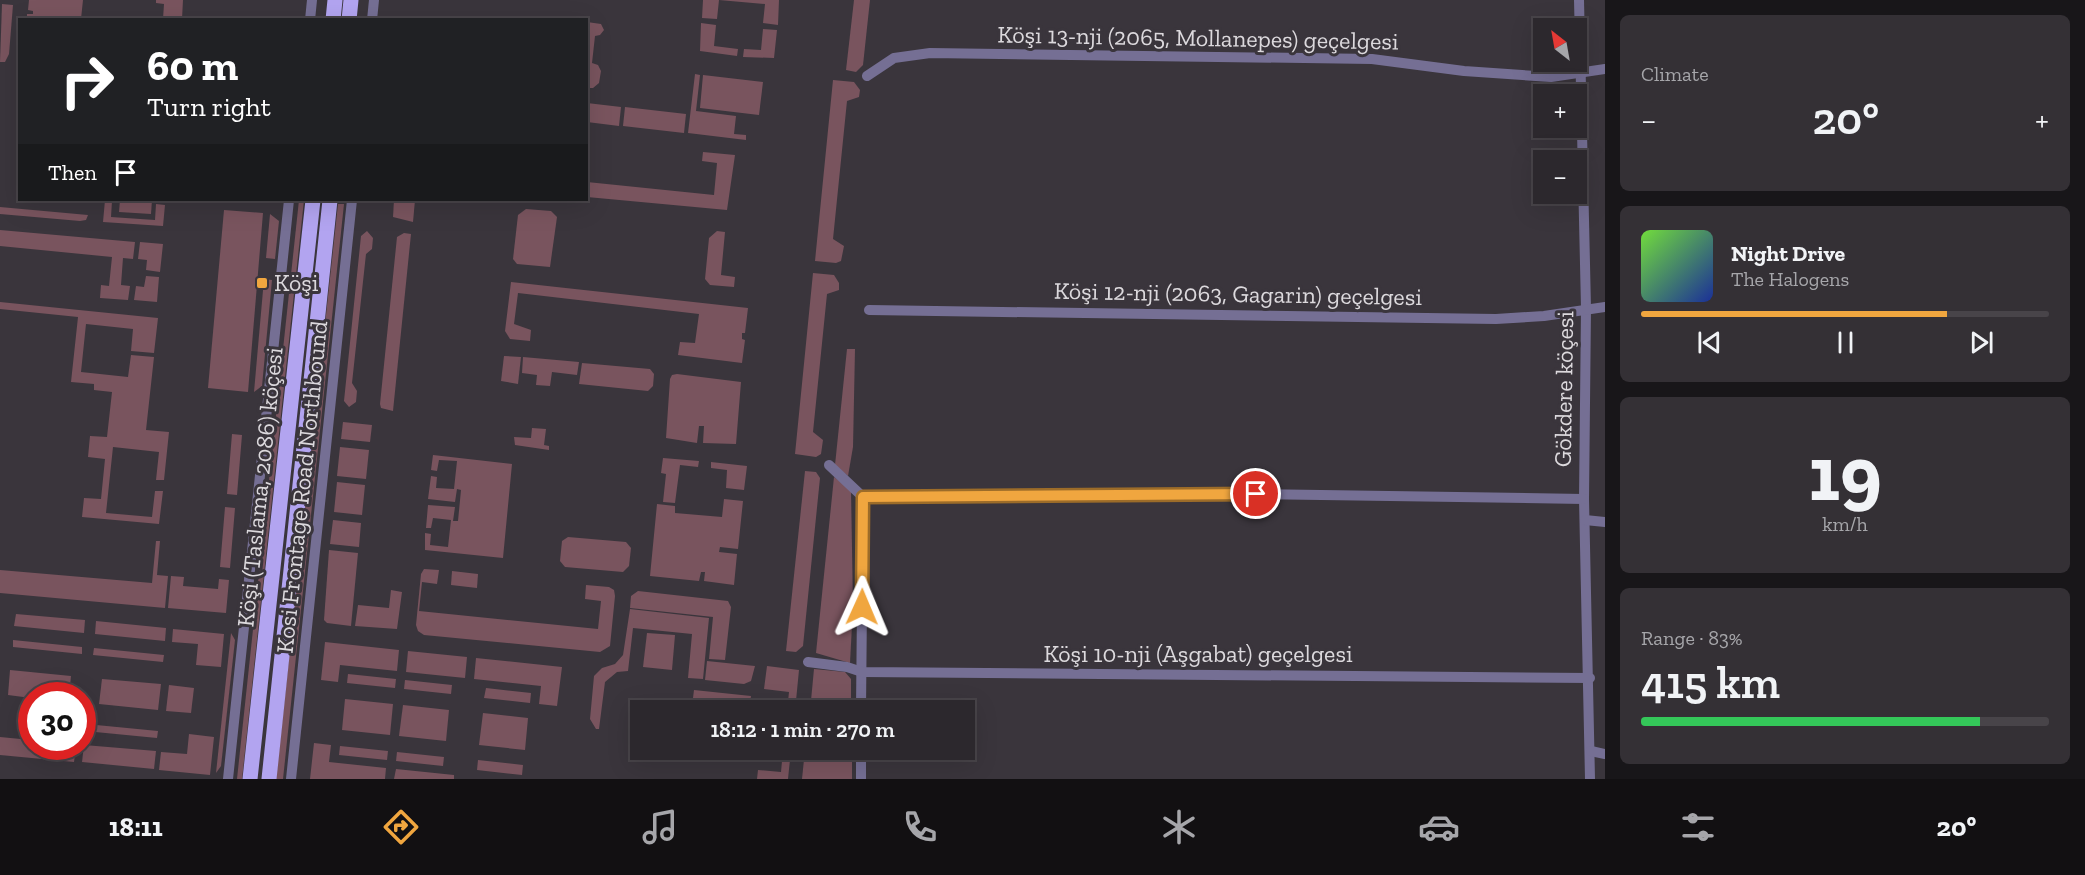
<!DOCTYPE html>
<meta charset="utf-8">
<style>
:root{--surface:#2c282d;--page:#343035;--text:#f1f3f6;--muted:#a6a6aa;--line:#484449;--accent:#f0a63f}
body{margin:0;font-family:"Zilla Slab",serif;background:var(--page);color:var(--text);height:100vh;display:flex;flex-direction:column;font-size:22px;white-space:nowrap}
*{box-sizing:border-box;margin:0}
p{font-size:20px;color:var(--muted)}
.icon{flex:none;width:33px;height:33px;fill:none;stroke:currentColor;stroke-width:2;stroke-linecap:round;stroke-linejoin:round}
.map{position:relative;flex:1;overflow:hidden}
.side{display:flex;flex-direction:column;gap:15px;padding:15px;background:#181619;width:480px}
.side>*{flex:none}
.top-card{position:absolute;left:18px;top:18px;width:570px;height:183px;border-radius:0px;box-shadow:0 6px 24px #0002,0 0 0 2px var(--line);background:#202124;color:#fff;overflow:hidden}
.needle{width:39px;rotate:329deg}
.tools{position:absolute;left:1533px;top:18px;display:grid;gap:12px}
.tools a{display:grid;place-items:center;width:54px;height:54px;border-radius:0px;background:var(--surface);box-shadow:0 6px 24px #0002,0 0 0 2px var(--line);font-size:30px}
.speed{position:absolute;left:18px;top:682px;display:flex;gap:12px;font-size:30px;font-weight:700;text-align:center}
.speed>*{display:grid;place-content:center;width:78px;height:78px;border-radius:50%;background:var(--surface);box-shadow:0 6px 24px #0002,0 0 0 2px var(--line);line-height:1}
.speed .limit{border:9px solid #d22;background:#fff;color:#111}
.pin{position:absolute;display:grid;place-items:center;width:51px;height:51px;color:#fff;margin:-26px;border:3px solid #fff;border-radius:50%;box-shadow:0 2px 6px #0007}
.me{position:absolute;width:66px;margin:-33px;rotate:1deg;stroke-linejoin:round;filter:drop-shadow(0 0 4px #0008)}
.turn{display:flex;align-items:center;gap:21px;height:126px;padding:0 30px;font-size:27px}
.turn .icon{width:78px;height:78px;stroke-width:2.5}
.turn b{display:block;font-size:42px;line-height:51px}
.then{display:flex;align-items:center;height:57px;padding:0 30px;background:#0003;gap:12px;font-size:22px}
.big{font-size:45px;font-weight:600;line-height:1.1}
.side .widget{flex:1;display:flex;flex-direction:column;justify-content:center;gap:9px;min-width:0;padding:0 21px;border-radius:9px;background:var(--page)}
.side .dial{align-items:center;gap:0}
.dial b{font-size:78px;line-height:1}
.song{display:flex;align-items:center;gap:18px}
.cover{width:72px;height:72px;border-radius:9px;background:linear-gradient(135deg,hsl(100 70% 55%),hsl(230 70% 35%))}
.played{height:6px;border-radius:3px;background:linear-gradient(90deg,var(--accent) 75%,var(--line) 75%)}
.keys{display:flex;justify-content:space-around;direction:ltr}
.heat{display:flex;justify-content:space-between;align-items:center;font-size:33px;direction:ltr}
.charge{height:9px;border-radius:4px;background:linear-gradient(90deg,#34c759 83%,var(--line) 0)}
.trip{position:absolute;left:630px;top:700px;width:345px;height:60px;border-radius:0px;background:var(--surface);box-shadow:0 6px 24px #0002,0 0 0 2px var(--line);font-weight:600;line-height:60px;text-align:center}
.menu{display:flex;height:96px;justify-content:space-around;align-items:center;background:#121012;color:var(--muted)}
.menu .icon{width:42px;height:42px}
.menu .active{color:var(--accent)}
.menu b{font-size:27px;color:var(--text)}
main{display:flex;flex:1;min-height:0}
.map>svg:first-child{display:block}
.green{fill:#79545e}
.lines{fill:none;stroke-linecap:round;stroke-linejoin:round}
.minor{stroke:#756f94;stroke-width:10}
.primary{stroke:#b2a4f0;stroke-width:15}
.route-casing{stroke:#9c6c29;stroke-width:15}
.route{stroke:#f0a63f;stroke-width:10}
.poi-dot{fill:#f0a63f;stroke:#3a353c;stroke-width:2}
.labels{text-anchor:middle;stroke-width:6;stroke-linejoin:round;paint-order:stroke}
.street-label{font-size:24px;fill:#dcd9dd;stroke:#3a353c}
.poi-label{font-size:24px;fill:#dcd9dd;stroke:#3a353c;text-anchor:start}
</style>
<main>
<div class="map">
<svg width="1605" height="779" viewBox="0 0 1605 779">
<rect width="100%" height="100%" fill="#3a353c"/>
<g class="green">
<path d="M29 0H83L81 19H27V14H33V11L28 10Z"/>
<path d="M156 0H183L182 19H163L164 4 156 3Z"/>
<path d="M703 0H779L778 25 763 23 765 4 719 0 717 19 702 18Z"/>
<path d="M854 0H870L863 65 856 72 846 70Z"/>
<path d="M2 4 13 5 9 54 5 62H0Z"/>
<path d="M587 22 601 24 604 30 600 35 595 36 592 63 598 65 601 71 599 83 593 88H587Z"/>
<path d="M701 23 716 25 714 46 738 49 737 56 700 51Z"/>
<path d="M763 29 777 30 774 58 743 57 744 49 761 50Z"/>
<path d="M695 74 700 75 696 111 736 116 734 134 746 135V140L688 133Z"/>
<path d="M703 75 763 82 759 115 700 108Z"/>
<path d="M833 80 854 82 860 90 859 97 847 101 833 239 844 246 841 261 836 263 815 261Z"/>
<path d="M587 103 621 107 619 126 587 122Z"/>
<path d="M625 107 686 114 684 133 623 126Z"/>
<path d="M703 152 735 155 727 210 587 197V182L714 195 717 163 702 161Z"/>
<path d="M105 200 112 201 111 217 155 220 156 204 165 205 163 226 103 222Z"/>
<path d="M120 200H152L151 214 119 212Z"/>
<path d="M299 200H304L242 779H237Z"/>
<path d="M394 200H415L413 222 393 217Z"/>
<path d="M338 204H344L283 779H276Z"/>
<path d="M0 207 88 215 86 220 80 221 0 214Z"/>
<path d="M526 209 551 211 557 217 550 267 517 264 513 259 518 215Z"/>
<path d="M224 210 263 213 248 392 208 388Z"/>
<path d="M270 214 279 221 275 259 266 258Z"/>
<path d="M0 230 135 242 133 259 123 258 121 285 130 286 128 300 100 298 101 285 109 286 112 257 0 246Z"/>
<path d="M367 231 373 238 372 249 366 254 352 383 357 391 356 402 349 407 344 401 361 236Z"/>
<path d="M717 231 725 232 721 275 735 277 734 287 710 285 705 279 709 238Z"/>
<path d="M404 233 411 234 393 411 381 408 380 404 397 237Z"/>
<path d="M140 242 163 244 160 272 146 270 147 260 138 259Z"/>
<path d="M813 273 834 275 839 283V290L827 294 813 432 823 440 821 454 816 457 795 454Z"/>
<path d="M146 276 159 277 157 302 134 300 136 286 144 287Z"/>
<path d="M264 279 272 280 262 386 254 392Z"/>
<path d="M511 282 748 308 745 333H742V339L745 340 742 363 678 355 680 342 695 343 699 314 518 293 514 324 531 330 530 341 510 339 505 331Z"/>
<path d="M0 302 158 318 154 353 131 351 133 329 86 324 81 372 128 377 131 355 154 357 146 430 169 432 164 480H156L159 452 113 447 106 513 152 517 155 491H163L159 524 82 517 84 498 101 499 105 459 88 457 90 436 107 437 112 392 94 390V384L71 382 78 317 0 309Z"/>
<path d="M847 349H855L853 447 848 476 835 465Z"/>
<path d="M504 356 521 357 518 384 501 381Z"/>
<path d="M523 357 579 362 577 375 552 372 550 386 536 385 537 375 522 373Z"/>
<path d="M582 363 650 369 654 374 653 386 648 391 579 384Z"/>
<path d="M677 374 741 382 736 444 703 443 704 426H699L697 443 666 438 670 379 672 375Z"/>
<path d="M343 422 372 425 370 442 341 439Z"/>
<path d="M532 428 546 429 544 445 549 446V450L515 445 514 437 531 438Z"/>
<path d="M232 434 242 435 237 495 227 494Z"/>
<path d="M340 447 369 450 366 479 337 476Z"/>
<path d="M433 455 512 464 503 558 425 550V533L431 534 430 545 448 547 451 520 433 518 431 528H426L428 505 455 507 453 521H458L461 490 457 489 455 502 428 499 431 476 437 477 436 488 454 489 457 461 439 460 437 471 431 470Z"/>
<path d="M663 458 699 461 698 467 680 465 675 503 663 502 666 474 661 473Z"/>
<path d="M711 462 747 466 744 490 726 488 727 470 711 468Z"/>
<path d="M805 471 816 472 820 478 803 646 796 652 786 651Z"/>
<path d="M834 477 851 490 853 606 850 663 816 653Z"/>
<path d="M337 482 365 485 362 515 334 512Z"/>
<path d="M724 499 743 501 738 549 720 547 719 552 737 554 734 585 704 581 705 572H701L699 581 650 576 657 504 675 506V513L722 517Z"/>
<path d="M225 507 235 508 230 568 220 567Z"/>
<path d="M333 520 361 523 359 547 330 544Z"/>
<path d="M568 537 626 542 631 548 629 566 623 572 565 567 560 561 562 541Z"/>
<path d="M156 541H160L157 575 168 576 165 608 0 593V570L152 583Z"/>
<path d="M329 550 358 553 351 626 327 623 324 620Z"/>
<path d="M424 569 439 570 437 584 422 582 419 611 598 629 601 601 585 599 586 585 609 587 614 590 615 596 610 646 600 652 424 635 418 631 416 625 421 574Z"/>
<path d="M452 571 478 574 477 588 451 585Z"/>
<path d="M171 576 184 577 183 586 218 589 219 579 229 580 226 613 168 608Z"/>
<path d="M391 590 402 592 397 629 355 626 358 605 389 608Z"/>
<path d="M638 591 728 601 731 607 725 660 709 659 713 617 630 608 631 596Z"/>
<path d="M630 609 709 618 703 679 688 678 692 634 633 628 628 671 617 672 605 682 599 729H596L590 719 594 676 602 668 615 664 623 655Z"/>
<path d="M16 614 85 620 84 633 14 626Z"/>
<path d="M96 621 166 628 165 641 95 634Z"/>
<path d="M173 629 224 634 221 667 196 665 198 644 172 642Z"/>
<path d="M231 633 235 640 221 766 216 773Z"/>
<path d="M647 633 675 635 672 670 643 667Z"/>
<path d="M13 640 82 647V654L13 647Z"/>
<path d="M325 642 399 650 397 671 340 665 338 682 321 680Z"/>
<path d="M94 648 164 655 163 662 93 655Z"/>
<path d="M408 651 467 657 465 678 406 672Z"/>
<path d="M476 658 562 667 557 706 539 704 541 686 474 679Z"/>
<path d="M707 661 755 666 751 681 744 684 705 680Z"/>
<path d="M767 666 799 670 795 711H787L789 692 764 689Z"/>
<path d="M814 669 845 672 851 679V711H810Z"/>
<path d="M10 670 71 676 69 696 31 698 8 695Z"/>
<path d="M348 674 396 679 395 688 347 683Z"/>
<path d="M102 679 161 684 158 710 99 704Z"/>
<path d="M405 680 452 685 451 694 404 689Z"/>
<path d="M169 685 194 688 191 713 166 711Z"/>
<path d="M486 688 531 693 530 703 484 698Z"/>
<path d="M694 690 751 696 750 704 693 698Z"/>
<path d="M345 699 393 704 390 735 342 730Z"/>
<path d="M403 705 449 710 446 741 399 736Z"/>
<path d="M483 713 528 718 525 750 479 745Z"/>
<path d="M86 724 158 731 157 738 85 731Z"/>
<path d="M189 734 214 737 210 775 159 770 161 752 187 754Z"/>
<path d="M0 737 31 740 32 747H76L74 762 0 755Z"/>
<path d="M314 743 331 745 329 762 386 768 385 779H310Z"/>
<path d="M84 745 156 751 154 769 82 762Z"/>
<path d="M340 746 388 751 387 760 339 755Z"/>
<path d="M783 750H791L788 779H757L758 770 781 772Z"/>
<path d="M805 750H852V779H802Z"/>
<path d="M397 752 444 757 443 766 396 761Z"/>
<path d="M478 760 523 765 522 775 477 770Z"/>
<path d="M396 769 454 775V779H394Z"/>
</g>
<g class="lines">
<g class="minor">
<path d="M1579 0 1586 308 1584 499 1590 779"/>
<path d="M310 20 312 0"/>
<path d="M372 20 374 0"/>
<path d="M867 76 894 58 930 53 1372 59 1464 71 1551 77 1605 69"/>
<path d="M869 310 1496 319 1544 316 1605 307"/>
<path d="M829 465 863 497 861 711"/>
<path d="M863 497 1256 494 1584 499"/>
<path d="M1585 520 1605 522"/>
<path d="M808 662 847 667 862 672 1590 678"/>
<path d="M1591 751 1605 754"/>
<path d="M228 779 289 200"/>
<path d="M291 779 352 200"/>
<path d="M861 779V750"/>
</g>
<g class="primary">
<path d="M333 20 335 0"/>
<path d="M349 20 351 0"/>
<path d="M250 779 313 200"/>
<path d="M269 779 330 200"/>
</g>
</g>
<g class="lines">
<defs>
<path id="route" d="M862 607 863 497 1256 494"/>
</defs>
<use href="#route" class="route-casing"/>
<use href="#route" class="route"/>
</g>
<rect class="poi-dot" x="256" y="277" width="12" height="12" rx="3"/>
<g class="labels">
<g class="street-label">
<text transform="translate(1198 38) rotate(1)" y="8">Köşi 13-nji (2065, Mollanepes) geçelgesi</text>
<text transform="translate(1238 294) rotate(1)" y="8">Köşi 12-nji (2063, Gagarin) geçelgesi</text>
<text transform="translate(1564 389) rotate(-89)" y="8">Gökdere köçesi</text>
<text transform="translate(260 487) rotate(-84)" y="8">Köşi (Taslama, 2086) köçesi</text>
<text transform="translate(302 487) rotate(-84)" y="8">Kosi Frontage Road Northbound</text>
<text x="1198" y="662">Köşi 10-nji (Aşgabat) geçelgesi</text>
</g>
<g class="poi-label">
<text x="274" y="291">Köşi</text>
</g>
</g>
</svg>
<div class="tools">
<a><svg class="needle" viewBox="-14 -14 28 28"><path d="M0-13l5 13h-10z" fill="#e53935"/><path d="M0 13l5-13h-10z" fill="#a6a6aa"/></svg></a>
<a>+</a>
<a>−</a>
</div>
<div class="speed"><div class="limit">30</div></div>
<div class="pin" style="left:1256px;top:494px;background:#d93025"><svg class="icon" aria-label="arrive" viewBox="0 0 24 24"><path d="M6 21V4h12l-3 4 3 4H6"/></svg></div>
<svg class="me" style="left:862px;top:607px" viewBox="-20 -20 40 40"><path d="M0-17L14 15 0 8-14 15z" fill="#f0a63f" stroke="#fff" stroke-width="4"/></svg>
<div class="trip">18:12 · 1 min · 270 m</div>
<div class="top-card">
<div class="turn"><svg class="icon" aria-label="right" viewBox="0 0 24 24"><path d="M7 20v-9h11M14 6l5 5-5 5"/></svg><div><b>60 m</b>Turn right</div></div>
<div class="then">Then<svg class="icon" aria-label="arrive" viewBox="0 0 24 24"><path d="M6 21V4h12l-3 4 3 4H6"/></svg></div>
</div>
</div>
<section class="side">
<div class="widget"><p>Climate</p>
<div class="heat"><a>−</a><b class="big">20°</b><a>+</a></div>
</div>
<div class="widget">
<div class="song"><i class="cover"></i><div><b>Night Drive</b><p>The Halogens</p></div></div>
<div class="played"></div>
<div class="keys"><svg class="icon" aria-label="previous" viewBox="0 0 24 24"><path d="M18 5L8 12l10 7zM5 5v14"/></svg><svg class="icon" aria-label="pause" viewBox="0 0 24 24"><path d="M8 5v14M16 5v14"/></svg><svg class="icon" aria-label="next" viewBox="0 0 24 24"><path d="M6 5l10 7-10 7zM19 5v14"/></svg></div>
</div>
<div class="widget dial"><b>19</b><p>km/h</p></div>
<div class="widget"><p>Range · 83%</p><b class="big">415 km</b><div class="charge"></div></div>
</section>
</main>
<nav class="menu">
<b>18:11</b>
<svg class="icon active" aria-label="directions" viewBox="0 0 24 24"><path d="M12 3l9 9-9 9-9-9zM9 14v-3h6M13 9l2 2-2 2"/></svg>
<svg class="icon" aria-label="music" viewBox="0 0 24 24"><path d="M9 18V5l10-2v13"/><circle cx="6" cy="18" r="3"/><circle cx="16" cy="16" r="3"/></svg>
<svg class="icon" aria-label="phone" viewBox="0 0 24 24"><path d="M5 4h4l2 5-3 2q2 4 5 5l2-3 5 2v4C11 20 4 13 5 4z"/></svg>
<svg class="icon" aria-label="climate" viewBox="0 0 24 24"><path d="M12 3v18M4 7l16 10M4 17L20 7"/></svg>
<svg class="icon" aria-label="car" viewBox="0 0 24 24"><path d="M5 17H2v-5l4-1 3-4h7l3 4 3 1v5h-3M9 17h6M6 11h13"/><circle cx="7" cy="17" r="2"/><circle cx="17" cy="17" r="2"/></svg>
<svg class="icon" aria-label="filters" viewBox="0 0 24 24"><path d="M4 7h16M4 17h16"/><circle cx="9" cy="7" r="2"/><circle cx="15" cy="17" r="2"/></svg>
<b>20°</b>
</nav>
